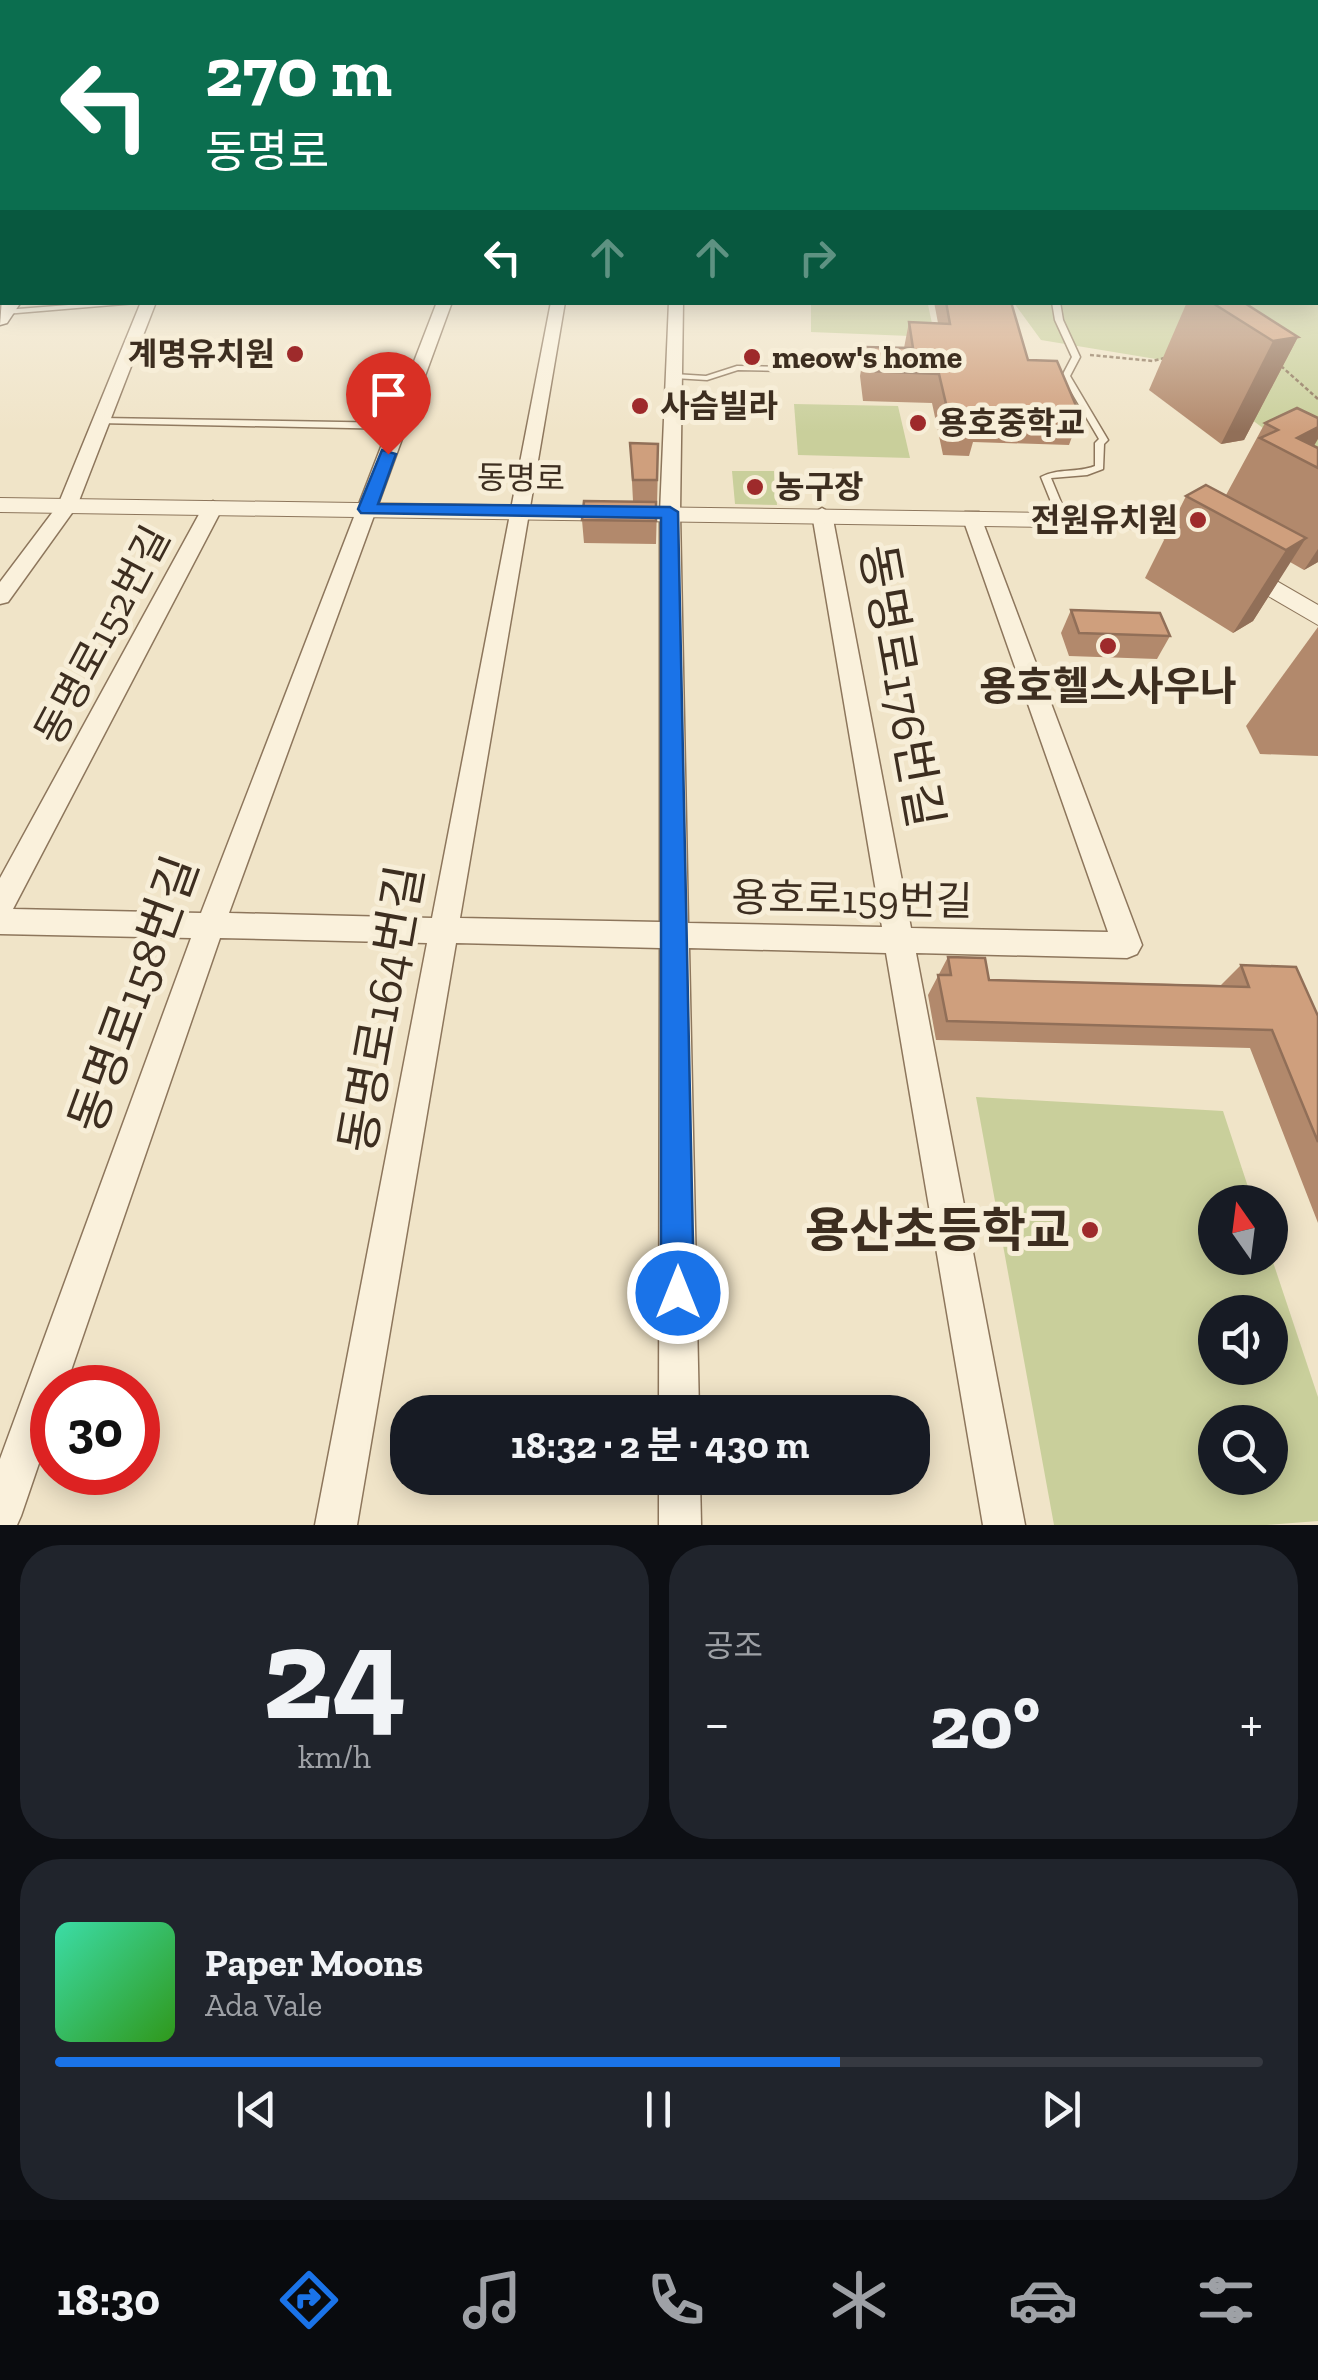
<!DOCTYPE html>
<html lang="ko">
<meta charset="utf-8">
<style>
:root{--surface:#171b24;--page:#20242c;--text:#f1f3f6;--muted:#9ea1a6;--line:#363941;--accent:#1a73e8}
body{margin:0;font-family:"Zilla Slab","Noto Sans KR",serif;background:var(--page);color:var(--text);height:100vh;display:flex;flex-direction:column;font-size:38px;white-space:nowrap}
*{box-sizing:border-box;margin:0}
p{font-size:32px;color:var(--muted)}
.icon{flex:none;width:55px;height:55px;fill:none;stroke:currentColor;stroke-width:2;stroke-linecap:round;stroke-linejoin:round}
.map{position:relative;height:1525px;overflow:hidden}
.side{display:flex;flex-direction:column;gap:20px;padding:20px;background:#0d0f14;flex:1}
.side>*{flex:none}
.top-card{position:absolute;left:0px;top:0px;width:1320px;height:305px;box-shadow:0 5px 25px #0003;background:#0b6e4f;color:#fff;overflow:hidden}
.needle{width:65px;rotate:346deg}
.controls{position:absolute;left:1198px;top:1185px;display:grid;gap:20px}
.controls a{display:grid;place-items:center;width:90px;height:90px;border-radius:50%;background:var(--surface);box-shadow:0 5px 25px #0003;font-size:50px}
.speed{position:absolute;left:30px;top:1365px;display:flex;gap:20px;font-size:50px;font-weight:700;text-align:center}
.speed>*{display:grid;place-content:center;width:130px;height:130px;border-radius:50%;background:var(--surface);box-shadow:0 5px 25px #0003;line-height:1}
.speed .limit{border:15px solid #d22;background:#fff;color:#111}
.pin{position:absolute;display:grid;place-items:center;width:85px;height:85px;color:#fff;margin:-102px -42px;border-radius:50% 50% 50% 0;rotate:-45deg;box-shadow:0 0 10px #0007}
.pin .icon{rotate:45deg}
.me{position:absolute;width:110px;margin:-55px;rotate:0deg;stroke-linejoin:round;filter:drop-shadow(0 0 8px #0008)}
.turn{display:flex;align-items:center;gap:35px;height:210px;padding:0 40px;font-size:45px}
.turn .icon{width:130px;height:130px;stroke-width:2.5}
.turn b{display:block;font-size:70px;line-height:85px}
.lanes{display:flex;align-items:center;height:95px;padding:0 40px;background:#0003;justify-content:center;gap:50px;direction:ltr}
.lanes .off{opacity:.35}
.big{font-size:75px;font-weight:700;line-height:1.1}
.side .card{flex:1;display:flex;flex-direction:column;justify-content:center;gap:15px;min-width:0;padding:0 35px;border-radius:40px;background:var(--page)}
.side .dial{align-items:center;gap:0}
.dial b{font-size:130px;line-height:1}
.song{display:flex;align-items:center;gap:30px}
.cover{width:120px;height:120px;border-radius:15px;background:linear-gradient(135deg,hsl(160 70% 55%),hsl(110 70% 35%))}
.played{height:10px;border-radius:5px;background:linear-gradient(90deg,var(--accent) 65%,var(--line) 65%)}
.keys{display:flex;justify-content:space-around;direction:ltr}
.heat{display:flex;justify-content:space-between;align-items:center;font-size:55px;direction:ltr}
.side .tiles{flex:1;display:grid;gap:20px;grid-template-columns:1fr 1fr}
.card:last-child{grid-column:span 2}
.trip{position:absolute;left:390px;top:1395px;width:540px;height:100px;border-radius:40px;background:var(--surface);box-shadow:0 5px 25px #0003;font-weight:700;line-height:100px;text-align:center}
.tab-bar{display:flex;height:160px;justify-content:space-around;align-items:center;background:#090b0e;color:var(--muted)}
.tab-bar .icon{width:70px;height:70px}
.tab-bar .current{color:var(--accent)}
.tab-bar b{font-size:45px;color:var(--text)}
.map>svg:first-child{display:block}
.green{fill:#c9cf9b;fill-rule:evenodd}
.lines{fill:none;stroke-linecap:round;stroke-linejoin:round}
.service-casing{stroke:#8d765c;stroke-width:3}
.minor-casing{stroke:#8d765c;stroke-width:3}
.tertiary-casing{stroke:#8d765c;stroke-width:2}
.secondary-casing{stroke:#6f573f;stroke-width:3}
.path{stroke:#8d765c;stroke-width:2.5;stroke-dasharray:4 2.5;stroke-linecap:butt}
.service{fill:#faf1dc;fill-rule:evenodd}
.minor{fill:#faf1dc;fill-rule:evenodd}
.tertiary{fill:#faf1dc;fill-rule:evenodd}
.secondary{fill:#faf1dc;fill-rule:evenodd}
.wall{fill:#b2896c}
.shaded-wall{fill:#916f58}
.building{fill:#cf9f7d;stroke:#916f58;stroke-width:2.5}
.route{fill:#1a73e8;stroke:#114b97;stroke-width:2.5}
.poi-dot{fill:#9e2a2b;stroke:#f7eed8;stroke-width:4}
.labels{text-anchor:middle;stroke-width:10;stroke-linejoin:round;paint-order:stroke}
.far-poi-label{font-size:32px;font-weight:bold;fill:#3d2e20;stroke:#f7eed8;text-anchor:start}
.far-street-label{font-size:32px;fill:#3d2e20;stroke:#f7eed8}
.street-label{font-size:40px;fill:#3d2e20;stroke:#f7eed8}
.poi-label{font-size:40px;font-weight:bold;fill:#3d2e20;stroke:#f7eed8}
.near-street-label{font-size:48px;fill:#3d2e20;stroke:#f7eed8}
.near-poi-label{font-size:48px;font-weight:bold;fill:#3d2e20;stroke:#f7eed8;text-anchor:end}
</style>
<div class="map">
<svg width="1318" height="1525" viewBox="0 0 1318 1525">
<rect width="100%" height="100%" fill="#f0e4c8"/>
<g class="green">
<path d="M1318 218V504L1271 434 1174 362 1041 340 1014 303 1318 302Z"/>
<path d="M811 303 928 305 935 337 811 332Z"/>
<path d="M794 404 898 406 910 458 798 455Z"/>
<path d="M732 471H774L777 505 735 504Z"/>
<path d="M976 1097 1223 1111 1253 1202H1215V1258H1270V1253L1318 1397V1521L1267 1525H1054ZM1270 1312V1368H1215V1312ZM1270 1422V1478H1215V1422Z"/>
</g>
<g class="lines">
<defs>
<g id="service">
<path d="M107 302H148L5 314 1 312 5 310Z"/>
<path d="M1052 302H1060L1063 320 1080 357 1070 376 1108 440 1104 444 1103 469 1087 475 1051 478 1068 519 1063 522 1058 519 1041 477C1058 468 1078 473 1095 466V443L1099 439 1062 376 1072 357 1055 320Z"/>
<path d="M737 366 792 367 796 369 792 371 738 370 707 380 674 378 670 376 674 374 706 376Z"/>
<path d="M101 418 398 423 402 426 398 429 98 423V419Z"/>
</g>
<g id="minor">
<path d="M141 302H156L77 506 8 602 0 604V582L58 505Z"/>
<path d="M437 302H452L229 913 432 918 551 302H565L460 918 660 922V513L669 302H683L680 513 688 923 882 927 812 514 822 508 832 514 911 928 1108 932 962 516 965 512H979L1142 945 1137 954 1127 958 916 953 1025 1525H983L886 953 689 948 699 1412H659L660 948 456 943 357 1525H315L427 943 220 938 65 1388H52V1425L21 1516 17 1525H0V1459L191 938 0 934V878L203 507 213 501 223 507 13 909 201 913Z"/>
<path d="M659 1478H700L701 1525H659Z"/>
</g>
<path id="tertiary" d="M0 498 1128 514 1190 531 1318 605V625L1174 541 1127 528 0 512Z"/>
<path id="secondary" d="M2 299 21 302 7 323 0 325Z"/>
</defs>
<use href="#service" class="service-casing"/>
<use href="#minor" class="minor-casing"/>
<use href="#tertiary" class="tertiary-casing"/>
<use href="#secondary" class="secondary-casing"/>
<g class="path">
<path d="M1090 355 1153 361 1164 358"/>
<path d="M1281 366 1318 399"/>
</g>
<use href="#service" class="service"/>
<use href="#minor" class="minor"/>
<use href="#tertiary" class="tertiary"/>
<use href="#secondary" class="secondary"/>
</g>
<g class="wall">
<path d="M934 302H1011L1028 360 1080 415 1069 445 973 442 969 456 943 455 932 403 863 401 860 376 865 347 904 348 909 322 938 323Z"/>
<path d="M1187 302H1243L1298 337 1244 440 1221 444 1149 390Z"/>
<path d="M1265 423 1318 448V562L1304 570 1290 562 1253 621 1233 633 1145 578 1186 496 1226 495Z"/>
<path d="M630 443 658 467 656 544 584 543 582 520 633 501Z"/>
<path d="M1071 610 1170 636 1157 659 1069 656 1061 633Z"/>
<path d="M1318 627V756L1260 754 1246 726Z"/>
<path d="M948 957 989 980 1221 985 1241 965 1318 1016V1223L1250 1048 936 1040 928 995Z"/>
</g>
<g class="shaded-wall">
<path d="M1298 337 1244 440 1221 444 1273 341Z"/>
<path d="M1318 427V439L1305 461 1297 438Z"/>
<path d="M1306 538 1253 621 1233 633 1286 550Z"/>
<path d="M1318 549V562L1304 570Z"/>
</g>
<g class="building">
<path d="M946 302H1011L1028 360 1057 361 1080 415 973 411 977 426 951 425 939 374 869 371 865 347 913 348 909 322 950 324Z"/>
<path d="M1211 302H1243L1298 337 1273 341Z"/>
<path d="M1297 408 1318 418V427L1297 438 1318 448V468L1260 438 1278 430 1265 423Z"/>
<path d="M630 443 658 444 657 480H633Z"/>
<path d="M1206 485 1306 538 1286 550 1186 496Z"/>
<path d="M584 501 656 502V521L582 520Z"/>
<path d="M1071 610 1160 613 1170 636 1079 633Z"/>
<path d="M948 957 985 958 989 980 1249 987 1241 965 1296 967 1318 1016V1142L1272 1030 947 1021 938 975H951Z"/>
</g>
<linearGradient id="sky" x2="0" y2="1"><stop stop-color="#8fbad6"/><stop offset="0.5" stop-color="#f8f3e6"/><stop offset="1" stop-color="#f8f3e6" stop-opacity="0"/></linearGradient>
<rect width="1318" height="432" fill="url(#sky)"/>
<path class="route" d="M382 450 396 454 378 504 670 507 678 512 694 1293 689 1305 678 1310 666 1305 661 1293V518L361 513 358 509Z"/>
<g class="poi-dot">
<circle cx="295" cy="354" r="10"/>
<circle cx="752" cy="357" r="10"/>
<circle cx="640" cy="406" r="10"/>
<circle cx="918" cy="423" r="10"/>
<circle cx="755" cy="487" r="10"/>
<circle cx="1198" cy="520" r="10"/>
<circle cx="1108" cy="646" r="10"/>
<circle cx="1090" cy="1230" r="10"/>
</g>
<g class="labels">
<g class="far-poi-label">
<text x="275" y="365" text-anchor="end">계명유치원</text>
<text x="772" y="368">meow's home</text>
<text x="660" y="417">사슴빌라</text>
<text x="938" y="434">용호중학교</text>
<text x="775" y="498">농구장</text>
<text x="1178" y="531" text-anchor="end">전원유치원</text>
</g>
<g class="far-street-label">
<text transform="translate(521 478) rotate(1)" y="11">동명로</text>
</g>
<g class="street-label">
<text transform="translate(102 635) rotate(-62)" y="14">동명로152번길</text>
<text transform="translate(852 899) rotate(1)" y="14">용호로159번길</text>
</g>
<g class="poi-label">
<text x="1108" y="700">용호헬스사우나</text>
</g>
<g class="near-street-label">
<text transform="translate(902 686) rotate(80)" y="17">동명로176번길</text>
<text transform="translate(133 994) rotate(-70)" y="17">동명로158번길</text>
<text transform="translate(381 1009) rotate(-80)" y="17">동명로164번길</text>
</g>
<g class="near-poi-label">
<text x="1070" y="1247">용산초등학교</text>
</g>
</g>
</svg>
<div class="controls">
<a><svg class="needle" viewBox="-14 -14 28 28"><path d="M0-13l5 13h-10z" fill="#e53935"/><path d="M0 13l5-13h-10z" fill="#9ea1a6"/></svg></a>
<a><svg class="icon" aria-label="sound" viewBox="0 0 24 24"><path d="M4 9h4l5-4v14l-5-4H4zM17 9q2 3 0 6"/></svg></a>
<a><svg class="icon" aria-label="search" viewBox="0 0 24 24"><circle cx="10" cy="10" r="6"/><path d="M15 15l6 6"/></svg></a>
</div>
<div class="speed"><div class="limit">30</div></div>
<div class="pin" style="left:388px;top:454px;background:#d93025"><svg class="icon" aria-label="arrive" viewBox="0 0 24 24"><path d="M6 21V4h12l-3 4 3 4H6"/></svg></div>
<svg class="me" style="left:678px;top:1293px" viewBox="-20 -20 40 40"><circle r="17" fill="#1a73e8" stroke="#fff" stroke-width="3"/><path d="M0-11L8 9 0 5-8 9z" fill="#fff"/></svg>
<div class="trip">18:32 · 2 분 · 430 m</div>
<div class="top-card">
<div class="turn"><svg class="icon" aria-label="left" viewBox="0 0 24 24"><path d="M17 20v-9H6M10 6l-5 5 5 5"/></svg><div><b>270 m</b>동명로</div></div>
<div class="lanes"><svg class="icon" aria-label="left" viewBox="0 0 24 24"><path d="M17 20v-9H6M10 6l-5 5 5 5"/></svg><svg class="icon off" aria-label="ahead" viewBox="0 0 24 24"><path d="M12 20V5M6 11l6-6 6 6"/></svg><svg class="icon off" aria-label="ahead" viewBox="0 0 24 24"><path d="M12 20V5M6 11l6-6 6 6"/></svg><svg class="icon off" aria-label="right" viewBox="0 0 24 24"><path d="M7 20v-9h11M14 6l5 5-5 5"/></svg></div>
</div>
</div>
<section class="side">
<div class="tiles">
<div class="card dial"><b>24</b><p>km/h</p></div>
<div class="card"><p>공조</p>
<div class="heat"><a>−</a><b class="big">20°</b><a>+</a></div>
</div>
<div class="card">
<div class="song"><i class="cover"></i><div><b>Paper Moons</b><p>Ada Vale</p></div></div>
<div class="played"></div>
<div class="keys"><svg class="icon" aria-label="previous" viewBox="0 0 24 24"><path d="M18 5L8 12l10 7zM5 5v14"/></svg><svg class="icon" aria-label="pause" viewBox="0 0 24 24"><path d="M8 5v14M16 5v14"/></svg><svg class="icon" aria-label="next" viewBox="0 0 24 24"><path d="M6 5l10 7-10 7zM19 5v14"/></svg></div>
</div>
</div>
</section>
<nav class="tab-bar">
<b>18:30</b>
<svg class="icon current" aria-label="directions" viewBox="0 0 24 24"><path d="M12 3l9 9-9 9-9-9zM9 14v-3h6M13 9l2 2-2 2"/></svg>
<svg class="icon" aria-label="music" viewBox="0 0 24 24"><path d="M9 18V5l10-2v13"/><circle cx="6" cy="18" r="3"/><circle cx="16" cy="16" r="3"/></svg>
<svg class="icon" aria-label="phone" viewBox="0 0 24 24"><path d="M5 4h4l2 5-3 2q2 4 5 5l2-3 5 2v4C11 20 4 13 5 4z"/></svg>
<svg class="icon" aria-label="climate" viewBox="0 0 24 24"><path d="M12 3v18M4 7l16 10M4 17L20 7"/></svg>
<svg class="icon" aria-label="car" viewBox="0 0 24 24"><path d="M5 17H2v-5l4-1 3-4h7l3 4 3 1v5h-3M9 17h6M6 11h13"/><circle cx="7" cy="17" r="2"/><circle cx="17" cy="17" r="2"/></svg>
<svg class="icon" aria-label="filters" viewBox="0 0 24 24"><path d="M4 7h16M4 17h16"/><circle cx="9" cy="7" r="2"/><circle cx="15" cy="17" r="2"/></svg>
</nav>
